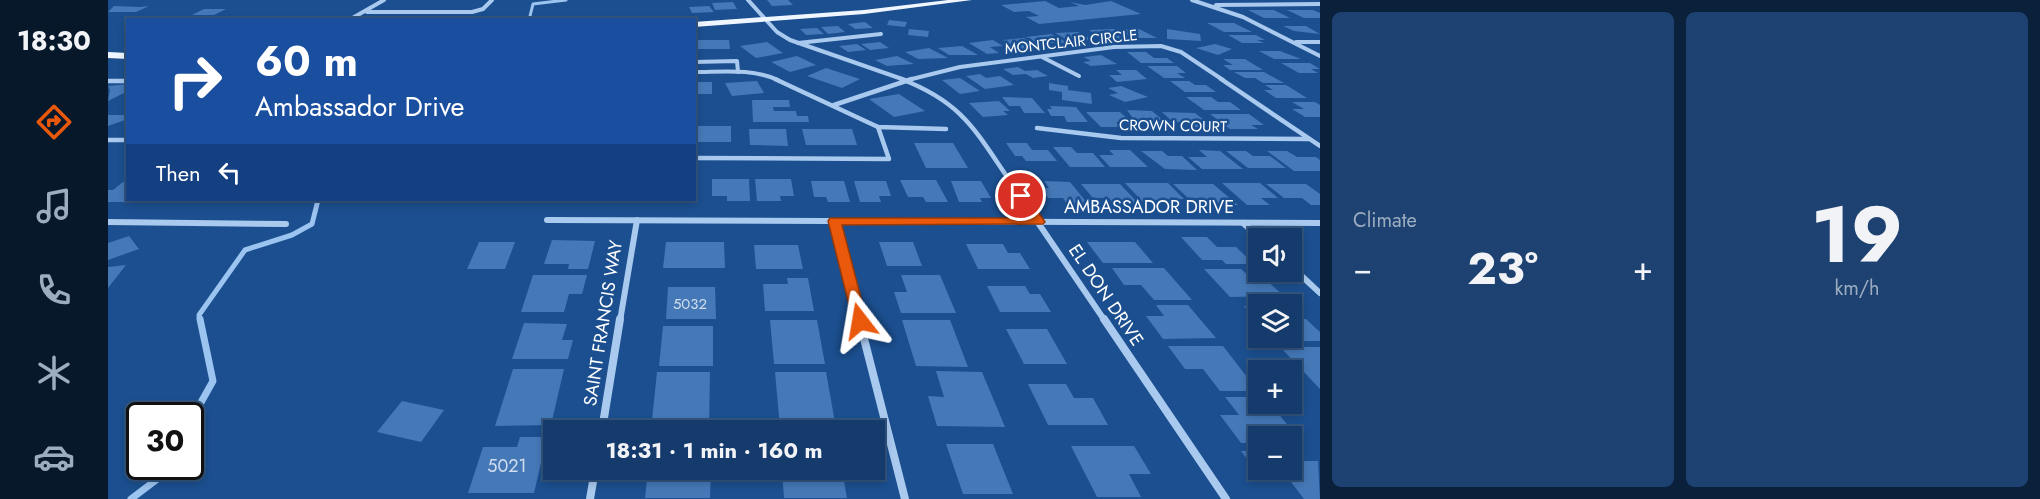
<!DOCTYPE html>
<meta charset="utf-8">
<style>
:root{--surface:#143b6b;--page:#1d4271;--text:#f1f3f6;--muted:#9dadc1;--line:#33557e;--accent:#ea580c}
body{margin:0;font-family:Jost,sans-serif;background:var(--page);color:var(--text);height:100vh;display:flex;flex-direction:column;font-size:22px;white-space:nowrap}
*{box-sizing:border-box;margin:0}
p{font-size:20px;color:var(--muted)}
.icon{flex:none;width:33px;height:33px;fill:none;stroke:currentColor;stroke-width:2;stroke-linecap:round;stroke-linejoin:round}
.map{position:relative;flex:1;overflow:hidden}
.sheet{display:flex;flex-direction:column;gap:12px;padding:12px;background:#0b203b;width:720px}
.sheet>*{flex:none}
.guide{position:absolute;left:18px;top:18px;width:570px;height:183px;border-radius:0px;box-shadow:0 3px 9px #0003,0 0 0 2px var(--line);background:#1a4fa0;color:#fff;overflow:hidden}
.tools{position:absolute;left:1140px;top:228px;display:grid;gap:12px}
.tools a{display:grid;place-items:center;width:54px;height:54px;border-radius:0px;background:var(--surface);box-shadow:0 3px 9px #0003,0 0 0 2px var(--line);font-size:30px}
.speed{position:absolute;left:18px;top:402px;display:flex;gap:12px;font-size:30px;font-weight:700;text-align:center}
.speed>*{display:grid;place-content:center;width:78px;height:78px;border-radius:50%;background:var(--surface);box-shadow:0 3px 9px #0003,0 0 0 2px var(--line);line-height:1}
.speed .limit{border:3px solid #111;border-radius:9px;background:#fff;color:#111}
.pin{position:absolute;display:grid;place-items:center;width:51px;height:51px;color:#fff;margin:-26px;border:3px solid #fff;border-radius:50%;box-shadow:0 2px 6px #0007}
.me{position:absolute;width:66px;margin:-33px;rotate:346deg;stroke-linejoin:round;filter:drop-shadow(0 0 4px #0008)}
.turn{display:flex;align-items:center;gap:21px;height:126px;padding:0 30px;font-size:27px}
.turn .icon{width:78px;height:78px;stroke-width:2.5}
.turn b{display:block;font-size:42px;line-height:51px}
.then{display:flex;align-items:center;height:57px;padding:0 30px;background:#0003;gap:12px;font-size:22px}
.big{font-size:45px;font-weight:700;line-height:1.1}
.sheet .tile{flex:1;display:flex;flex-direction:column;justify-content:center;gap:9px;min-width:0;padding:0 21px;border-radius:9px;background:var(--page)}
.sheet .dial{align-items:center;gap:0}
.dial b{font-size:78px;line-height:1}
.heat{display:flex;justify-content:space-between;align-items:center;font-size:33px;direction:ltr}
.sheet .tiles{flex:1;display:grid;gap:12px;grid-template-columns:repeat(2,1fr)}
.trip{position:absolute;left:435px;top:420px;width:342px;height:60px;border-radius:0px;background:var(--surface);box-shadow:0 3px 9px #0003,0 0 0 2px var(--line);font-weight:700;line-height:60px;text-align:center}
main{display:flex;flex:1;min-height:0}
.tabs{display:flex;flex-direction:column;width:108px;justify-content:space-around;align-items:center;background:#08182b;color:var(--muted)}
.tabs .icon{width:42px;height:42px}
.tabs .selected{color:var(--accent)}
.tabs b{font-size:27px;color:var(--text)}
.map>svg:first-child{display:block}
.lines{fill:none;stroke-linecap:round;stroke-linejoin:round}
.stream-far2{stroke:#9cc4f0;stroke-width:3}
.stream-far1{stroke:#9cc4f0;stroke-width:5}
.stream{stroke:#9cc4f0;stroke-width:7}
.building{fill:#4478b7}
.street-far3{stroke:#a9c9ee;stroke-width:4}
.street-far2{stroke:#a9c9ee;stroke-width:4.5}
.street-far1{stroke:#a9c9ee;stroke-width:6}
.street{stroke:#a9c9ee;stroke-width:8}
.primary{fill:#f0f6ff;fill-rule:evenodd}
.route{fill:#ea580c;stroke:#983908;stroke-width:1.5}
.labels{text-anchor:middle;stroke-width:5;stroke-linejoin:round;paint-order:stroke}
.far-street-label{font-size:15px;fill:#fff;stroke:#1b4f8f}
.number-label{font-size:15px;fill:#d0dded}
.street-label{font-size:18px;fill:#fff;stroke:#1b4f8f}
.near-number-label{font-size:18px;fill:#d0dded}
</style>
<main>
<nav class="tabs">
<b>18:30</b>
<svg class="icon selected" aria-label="directions" viewBox="0 0 24 24"><path d="M12 3l9 9-9 9-9-9zM9 14v-3h6M13 9l2 2-2 2"/></svg>
<svg class="icon" aria-label="music" viewBox="0 0 24 24"><path d="M9 18V5l10-2v13"/><circle cx="6" cy="18" r="3"/><circle cx="16" cy="16" r="3"/></svg>
<svg class="icon" aria-label="phone" viewBox="0 0 24 24"><path d="M5 4h4l2 5-3 2q2 4 5 5l2-3 5 2v4C11 20 4 13 5 4z"/></svg>
<svg class="icon" aria-label="climate" viewBox="0 0 24 24"><path d="M12 3v18M4 7l16 10M4 17L20 7"/></svg>
<svg class="icon" aria-label="car" viewBox="0 0 24 24"><path d="M5 17H2v-5l4-1 3-4h7l3 4 3 1v5h-3M9 17h6M6 11h13"/><circle cx="7" cy="17" r="2"/><circle cx="17" cy="17" r="2"/></svg>
</nav>
<div class="map">
<svg width="1212" height="499" viewBox="0 0 1212 499">
<rect width="100%" height="100%" fill="#1b4f8f"/>
<g class="lines">
<path class="stream-far2" d="M421 20 425 4 458 0"/>
<path class="stream-far1" d="M92 321 91 315 137 250 184 235 204 224 210 200"/>
<g class="stream">
<path d="M82 422 105 381 92 319"/>
<path d="M23 499 52 477 58 466"/>
</g>
</g>
<g class="building">
<path d="M659 0H680L685 5 664 6Z"/>
<path d="M937 1 951 8 971 6 962 2 977 5 1003 1 1033 14 931 24 918 17 931 16 921 11 906 12 893 5Z"/>
<path d="M625 2 629 9 607 10 604 3Z"/>
<path d="M6 6 32 7 41 6 28 12H0Z"/>
<path d="M601 6 606 12 584 13 581 7Z"/>
<path d="M96 9H118L106 15H84Z"/>
<path d="M1140 10H1166L1182 18H1156Z"/>
<path d="M1179 10H1205L1212 13V18H1196Z"/>
<path d="M781 20 799 22 797 27 779 25Z"/>
<path d="M757 22 765 28 747 29 740 24Z"/>
<path d="M1099 23H1126L1144 32H1116Z"/>
<path d="M730 26 737 32 720 34 713 27Z"/>
<path d="M1175 26H1198L1212 34 1186 31Z"/>
<path d="M709 28 716 34 698 35 692 29Z"/>
<path d="M801 29 821 31 820 37 800 35Z"/>
<path d="M1006 29 1015 34 1009 35 1014 38 996 39 981 30Z"/>
<path d="M1011 29H1031L1049 38H1023Z"/>
<path d="M1059 29 1092 34 1093 41 1059 39Z"/>
<path d="M970 32 985 40 958 39 947 33Z"/>
<path d="M943 34 960 43H929L918 37Z"/>
<path d="M1120 35H1148L1157 40H1149L1156 43H1134Z"/>
<path d="M916 38 927 44H919L925 48 911 49 895 40Z"/>
<path d="M586 40H621L622 49H586Z"/>
<path d="M885 40 895 46 882 47 891 53 879 54 861 43Z"/>
<path d="M659 42 675 53 648 58 632 46Z"/>
<path d="M772 42 781 48 762 50 753 44Z"/>
<path d="M749 44 758 50 740 52 731 46Z"/>
<path d="M1107 44 1124 49 1110 55 1088 48Z"/>
<path d="M854 46 870 55H841L830 48Z"/>
<path d="M821 48 840 58 810 59 797 52Z"/>
<path d="M1151 51H1172L1193 59H1166Z"/>
<path d="M1019 52H1038L1046 58H1059L1066 63H1033Z"/>
<path d="M993 55 1009 64 983 66 975 62 983 61 976 57Z"/>
<path d="M689 56 708 65 682 72 663 62Z"/>
<path d="M789 56 806 64 779 66 767 60Z"/>
<path d="M1115 59H1137L1155 70H1122L1115 65H1125Z"/>
<path d="M1173 63H1202L1212 69H1203L1210 73H1191Z"/>
<path d="M1039 66H1069L1078 73H1069L1077 78H1056Z"/>
<path d="M910 67 917 71 929 70 940 76 925 78 918 74 905 75 895 69Z"/>
<path d="M718 68 752 79 734 88 699 76Z"/>
<path d="M1008 70H1028L1039 79 1009 82 1001 75H1014Z"/>
<path d="M1126 72H1156L1176 83H1155L1147 78H1137Z"/>
<path d="M872 74 878 78 892 76 906 85 877 89 858 76Z"/>
<path d="M852 78 872 91 852 94 834 80Z"/>
<path d="M649 81 656 93 624 96 617 83Z"/>
<path d="M1062 81H1081L1087 85H1098L1108 92H1077Z"/>
<rect x="586" y="82" width="18" height="12"/>
<path d="M941 83 960 86V90L983 93 984 104 954 100V92L941 90Z"/>
<path d="M20 84V91L0 101 2 90 0 86Z"/>
<path d="M1157 85H1178L1199 98H1168L1156 90H1165Z"/>
<path d="M1013 86 1040 97 1017 102 1001 95 1010 93 1000 88Z"/>
<path d="M791 94 817 111 786 117 761 99Z"/>
<path d="M894 97 924 98 937 113H916L912 106H901Z"/>
<path d="M1078 97H1103L1110 102H1122L1133 110H1096Z"/>
<path d="M644 100H681L682 107H665L666 111H688L689 116H700L701 122H645Z"/>
<path d="M891 101 902 111H895L900 115 875 117 861 103Z"/>
<path d="M1184 102H1207L1212 105V117H1197L1184 109H1196Z"/>
<path d="M942 106 968 107 980 122H959L956 116H943L939 109H944Z"/>
<path d="M1019 110 1044 111 1064 128 1045 127 1040 123H1028Z"/>
<path d="M978 112H1012L1023 122H1008L1013 127H993Z"/>
<path d="M1054 112 1087 113 1106 128 1086 127 1080 122H1065Z"/>
<path d="M1102 114H1141L1156 125H1143L1150 129H1122Z"/>
<path d="M0 115H20V119L0 126Z"/>
<rect x="586" y="126" width="37" height="16"/>
<path d="M641 129H678L680 146 642 145Z"/>
<path d="M694 129H744L749 145H698Z"/>
<path d="M806 143H845L860 168H818Z"/>
<path d="M898 143H919L924 150H940L949 161H918L914 156H907Z"/>
<path d="M945 147H963L969 153H985L997 167H962Z"/>
<path d="M1001 150H1022L1040 167H1002L991 155H1006Z"/>
<path d="M1091 150 1112 151 1135 169H1094L1080 157H1099Z"/>
<path d="M1033 151H1054L1060 156H1074L1089 170 1057 169Z"/>
<path d="M1118 151H1138L1145 156H1162L1178 168H1140Z"/>
<path d="M1159 151H1179L1189 157H1208L1212 160V171H1186Z"/>
<path d="M604 179H641L642 201H619V196H604Z"/>
<path d="M647 179H683L686 196H672L673 201H649Z"/>
<path d="M792 180H828L840 202H818L815 197H800Z"/>
<path d="M703 181H736L742 202H720L718 197H706Z"/>
<path d="M746 181H778L783 196H771L773 202H752Z"/>
<path d="M843 181H873L883 198H872L874 202H851Z"/>
<path d="M936 181 962 182 980 204H959L955 198H940L933 188H941Z"/>
<path d="M15 182 20 183V200H27L24 202H0V190H5Z"/>
<path d="M1017 183H1060L1076 199 1034 201Z"/>
<path d="M1114 183H1152L1170 198H1153L1162 205H1139Z"/>
<path d="M973 184H1012L1031 204H1006L1001 198H985Z"/>
<path d="M1065 184H1105L1130 205H1104L1096 198H1080Z"/>
<path d="M1158 184H1198L1212 194V205H1203L1194 198H1176Z"/>
<path d="M21 236 31 249 0 260V243Z"/>
<path d="M1073 237H1099L1109 247H1128L1146 264H1118L1114 260H1094Z"/>
<path d="M444 240 487 241 480 269H460L461 264H436Z"/>
<path d="M371 242H407L397 269H359Z"/>
<path d="M558 242H616L617 268H555Z"/>
<path d="M771 242H805L814 266H779Z"/>
<path d="M979 242H1027L1045 263H995Z"/>
<path d="M858 244H895L900 253H912L922 269H870Z"/>
<path d="M646 245H690L695 269H648Z"/>
<path d="M18 265 0 288V267Z"/>
<path d="M1004 268H1056L1084 300H1046L1033 285H1016Z"/>
<path d="M1096 269H1133L1144 279H1157L1176 296 1122 297Z"/>
<path d="M425 275H479L474 294H461L456 312H413Z"/>
<path d="M793 275H832L848 313H793L786 292H799Z"/>
<path d="M679 278H700L706 311H657L655 284H680Z"/>
<path d="M879 286H917L922 294H932L943 312H892Z"/>
<path d="M560 287H607L608 319H558Z"/>
<path d="M1048 305H1080L1108 338 1055 339 1038 316H1056Z"/>
<path d="M1136 306H1150V321Z"/>
<path d="M1184 319H1198L1212 332V341H1185L1181 338H1184Z"/>
<path d="M662 320H709L717 364H666Z"/>
<path d="M794 320H842L860 367 808 366Z"/>
<path d="M416 323 459 324 454 340H465L460 359H404Z"/>
<path d="M555 326H605V366H551Z"/>
<path d="M898 329H939L959 364H916Z"/>
<path d="M1060 346H1115L1150 391H1112L1095 369H1077Z"/>
<path d="M1172 347H1212V389Z"/>
<path d="M405 369H456L443 425 387 426Z"/>
<path d="M828 371 874 372 897 427 829 426 820 396 836 397Z"/>
<path d="M549 372H602L601 429H543Z"/>
<path d="M667 372H718L728 428H672Z"/>
<path d="M920 384H958L966 398H985L1000 425H940Z"/>
<path d="M1117 397H1150V404H1162L1195 443H1184V436H1150V443H1133L1112 415H1131Z"/>
<path d="M294 401 336 410 313 442 269 432Z"/>
<path d="M412 437H439L426 493H360L375 447H409Z"/>
<path d="M838 444H885L905 494H855Z"/>
<path d="M963 446H1026L1043 474H1021L1033 497H989Z"/>
<path d="M1133 451H1150V470H1184V461H1210L1212 499H1196L1183 482H1156Z"/>
<path d="M540 470H603L602 498H537Z"/>
<path d="M674 470H734L739 498H676Z"/>
</g>
<g class="lines">
<g class="street-far3">
<path d="M640 0 669 32 682 40 797 80"/>
<path d="M1084 0 1135 17 1212 56"/>
<path d="M1108 5 1212 4"/>
<path d="M259 12H364L375 9 384 0"/>
<path d="M241 20 276 0"/>
<path d="M1188 42H1212"/>
<path d="M690 43 773 34"/>
<path d="M934 57 971 76"/>
<path d="M586 62 629 61 630 72"/>
<path d="M586 72C614 72 644 68 670 80"/>
<path d="M800 80 852 67 1006 47 1053 46 1073 52 1115 80"/>
</g>
<g class="street-far2">
<path d="M667 79 770 127 838 129"/>
<path d="M793 79C856 103 868 132 904 184"/>
<path d="M1113 79 1212 146"/>
<path d="M0 81H20"/>
<path d="M726 105 804 79"/>
<path d="M929 128 1013 138 1201 139"/>
<path d="M0 140H20"/>
<path d="M586 158 781 159 770 127"/>
</g>
<g class="street-far1">
<path d="M903 183 997 321"/>
<path d="M439 220 1212 223"/>
<path d="M726 221 752 321"/>
<path d="M0 222 178 224"/>
<path d="M1135 223 1152 238"/>
<path d="M1184 267 1212 293"/>
<path d="M512 321 529 220"/>
</g>
<g class="street">
<path d="M751 319 797 499"/>
<path d="M996 319 1118 499"/>
<path d="M494 430 512 319"/>
<path d="M482 499 487 470"/>
</g>
<g class="primary">
<path d="M840 0H864L756 14 586 27V22L756 10Z"/>
<path d="M0 52 20 53V59L0 58Z"/>
</g>
</g>
<path class="route" d="M913 192 917 193 937 222 935 224 734 225 759 321 757 325H746L720 221 722 218H921L907 196Z"/>
<g class="labels">
<g class="far-street-label">
<text transform="translate(963 42) rotate(-6)" y="5">MONTCLAIR CIRCLE</text>
<text transform="translate(1065 126) rotate(1)" y="5">CROWN COURT</text>
</g>
<g class="number-label">
<text x="582" y="309">5032</text>
</g>
<g class="street-label">
<text x="1041" y="213">AMBASSADOR DRIVE</text>
<text transform="translate(998 295) rotate(56)" y="6">EL DON DRIVE</text>
<text transform="translate(495 323) rotate(-81)" y="6">SAINT FRANCIS WAY</text>
</g>
<g class="near-number-label">
<text x="399" y="472">5021</text>
</g>
</g>
</svg>
<div class="tools">
<a><svg class="icon" aria-label="sound" viewBox="0 0 24 24"><path d="M4 9h4l5-4v14l-5-4H4zM17 9q2 3 0 6"/></svg></a>
<a><svg class="icon" aria-label="layers" viewBox="0 0 24 24"><path d="M12 4l9 5-9 5-9-5zM3 14l9 5 9-5"/></svg></a>
<a>+</a>
<a>−</a>
</div>
<div class="speed"><div class="limit">30</div></div>
<div class="pin" style="left:913px;top:196px;background:#d93025"><svg class="icon" aria-label="arrive" viewBox="0 0 24 24"><path d="M6 21V4h12l-3 4 3 4H6"/></svg></div>
<svg class="me" style="left:752px;top:321px" viewBox="-20 -20 40 40"><path d="M0-17L14 15 0 8-14 15z" fill="#ea580c" stroke="#fff" stroke-width="4"/></svg>
<div class="trip">18:31 · 1 min · 160 m</div>
<div class="guide">
<div class="turn"><svg class="icon" aria-label="right" viewBox="0 0 24 24"><path d="M7 20v-9h11M14 6l5 5-5 5"/></svg><div><b>60 m</b>Ambassador Drive</div></div>
<div class="then">Then<svg class="icon" aria-label="left" viewBox="0 0 24 24"><path d="M17 20v-9H6M10 6l-5 5 5 5"/></svg></div>
</div>
</div>
<section class="sheet">
<div class="tiles">
<div class="tile"><p>Climate</p>
<div class="heat"><a>−</a><b class="big">23°</b><a>+</a></div>
</div>
<div class="tile dial"><b>19</b><p>km/h</p></div>
</div>
</section>
</main>
